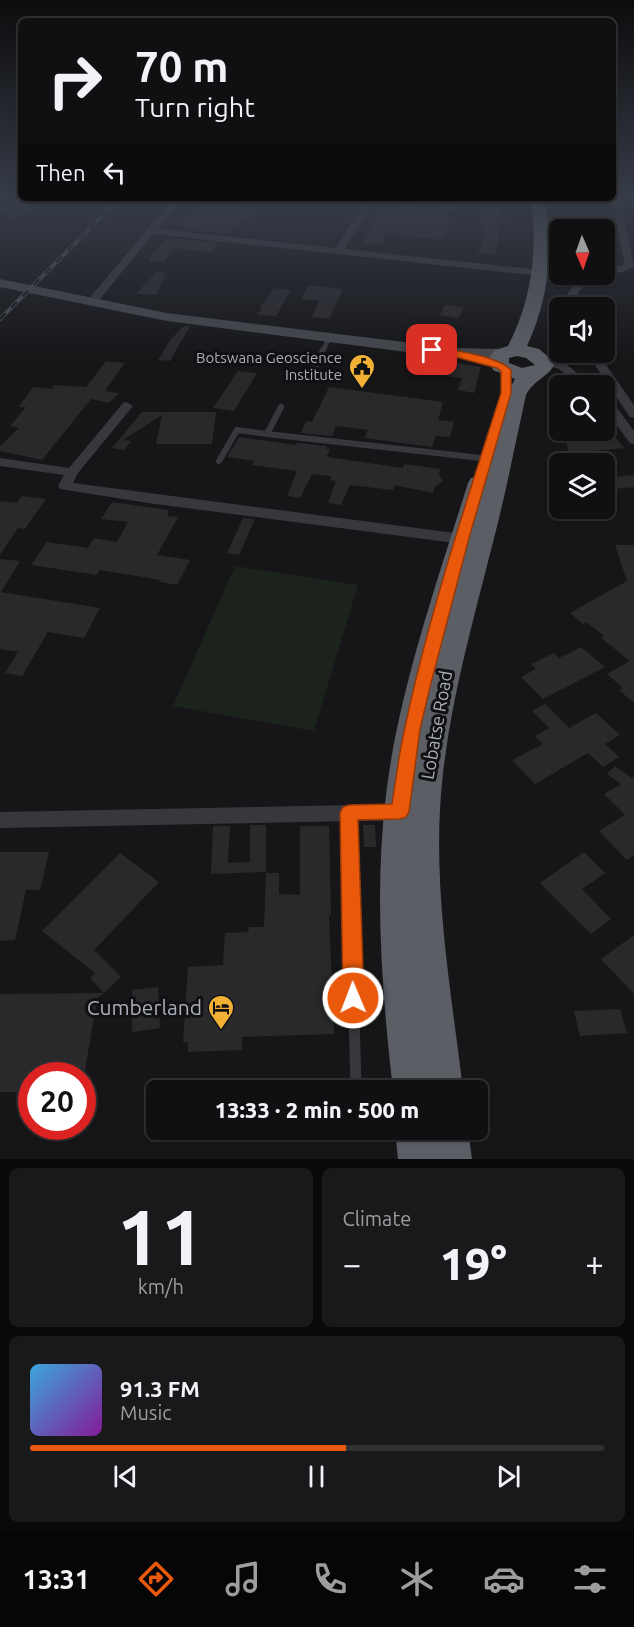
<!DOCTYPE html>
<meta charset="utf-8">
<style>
:root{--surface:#101012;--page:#19191b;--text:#f1f3f6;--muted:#9c9d9f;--line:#303032;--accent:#ea580c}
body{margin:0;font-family:Ubuntu,sans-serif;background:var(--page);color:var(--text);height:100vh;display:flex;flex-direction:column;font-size:22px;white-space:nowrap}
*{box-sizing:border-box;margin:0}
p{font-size:20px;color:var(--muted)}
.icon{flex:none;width:33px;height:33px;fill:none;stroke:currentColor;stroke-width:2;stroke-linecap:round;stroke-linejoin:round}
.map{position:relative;height:1159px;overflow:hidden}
.sheet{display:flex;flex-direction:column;gap:9px;padding:9px;background:#09090a;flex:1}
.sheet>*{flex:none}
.hud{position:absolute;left:18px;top:18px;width:598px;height:183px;border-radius:9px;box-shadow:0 2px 4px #0004,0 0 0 2px var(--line);background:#101012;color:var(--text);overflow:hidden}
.needle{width:39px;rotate:178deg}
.tools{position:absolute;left:549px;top:219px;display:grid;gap:12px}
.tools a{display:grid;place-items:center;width:66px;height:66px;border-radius:9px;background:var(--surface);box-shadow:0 2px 4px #0004,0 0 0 2px var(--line);font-size:30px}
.speed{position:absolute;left:18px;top:1062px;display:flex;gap:12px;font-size:30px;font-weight:700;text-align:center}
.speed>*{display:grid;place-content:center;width:78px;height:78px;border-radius:50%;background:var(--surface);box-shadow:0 2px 4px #0004,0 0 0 2px var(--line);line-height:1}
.speed .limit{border:9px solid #d22;background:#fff;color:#111}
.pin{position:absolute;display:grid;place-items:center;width:51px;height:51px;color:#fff;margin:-26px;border-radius:12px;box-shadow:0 3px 9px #0006}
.me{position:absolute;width:66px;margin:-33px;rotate:359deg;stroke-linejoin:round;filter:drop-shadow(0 0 4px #0008)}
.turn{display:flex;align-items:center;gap:21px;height:126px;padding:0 18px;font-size:27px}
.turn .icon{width:78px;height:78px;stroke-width:2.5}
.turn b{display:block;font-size:42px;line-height:51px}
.then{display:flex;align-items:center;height:57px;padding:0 18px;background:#0003;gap:12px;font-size:22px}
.big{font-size:45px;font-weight:800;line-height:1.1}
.sheet .tile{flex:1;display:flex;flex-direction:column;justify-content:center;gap:9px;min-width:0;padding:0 21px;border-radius:9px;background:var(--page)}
.sheet .dial{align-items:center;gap:0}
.dial b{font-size:78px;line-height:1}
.song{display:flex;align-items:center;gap:18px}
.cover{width:72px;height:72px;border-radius:9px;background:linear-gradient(135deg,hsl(200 70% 55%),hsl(290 70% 35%))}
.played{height:6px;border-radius:3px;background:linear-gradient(90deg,var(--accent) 55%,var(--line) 55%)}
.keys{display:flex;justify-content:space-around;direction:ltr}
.heat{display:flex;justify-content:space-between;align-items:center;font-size:33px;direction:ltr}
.sheet .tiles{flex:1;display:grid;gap:9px;grid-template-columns:1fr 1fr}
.tile:last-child{grid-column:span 2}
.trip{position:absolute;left:146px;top:1080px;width:342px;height:60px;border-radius:9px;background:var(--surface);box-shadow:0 2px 4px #0004,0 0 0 2px var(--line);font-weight:800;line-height:60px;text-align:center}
.dock{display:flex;height:96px;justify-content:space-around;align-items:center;background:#060607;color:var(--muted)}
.dock .icon{width:42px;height:42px}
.dock .active{color:var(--accent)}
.dock b{font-size:27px;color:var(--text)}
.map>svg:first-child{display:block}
.green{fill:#1c231d}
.building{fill:#29292c}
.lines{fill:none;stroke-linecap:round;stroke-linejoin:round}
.service-far2{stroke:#37383d;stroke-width:4.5}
.service-far1{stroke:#37383d;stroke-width:6}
.service{stroke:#37383d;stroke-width:11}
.minor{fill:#37383d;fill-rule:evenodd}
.secondary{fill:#45474d;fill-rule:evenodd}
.trunk{fill:#5b5e65;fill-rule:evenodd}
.rail-casing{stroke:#4a4c52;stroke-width:4}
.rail{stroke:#111113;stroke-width:2;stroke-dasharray:8;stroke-linecap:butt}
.route{fill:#ea580c;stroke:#983908;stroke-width:1.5}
.labels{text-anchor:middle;stroke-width:6;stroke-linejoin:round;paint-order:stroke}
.far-poi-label{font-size:15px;fill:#a8adb8;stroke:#111113;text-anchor:end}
.street-label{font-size:18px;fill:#a8adb8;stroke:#111113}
.near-poi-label{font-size:21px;fill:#a8adb8;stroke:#111113;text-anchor:end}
</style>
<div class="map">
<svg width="634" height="1159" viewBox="0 0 634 1159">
<rect width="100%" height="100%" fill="#161618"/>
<path class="green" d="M235 566 358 585 314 731 173 706Z"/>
<g class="building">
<path d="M0 198H63V200L11 218 0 211Z"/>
<path d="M396 198H413L414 208 438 210 448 200 461 203 447 216 451 217 443 240 382 233 385 243 361 244 381 210 398 212Z"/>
<path d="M201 202 236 205 260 211 227 234 182 229 187 226 178 225Z"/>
<path d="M483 206 500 208 497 225H501L495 255 478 253 485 232H483L485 224 480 223Z"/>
<path d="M169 238 219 243 212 252 174 248 164 262 148 261 160 244Z"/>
<path d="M156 272 166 273 157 295 136 294Z"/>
<path d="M308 285 343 289 329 319 312 317 319 301 301 299Z"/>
<path d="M274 288 291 290 276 316 258 315 261 309H259Z"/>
<path d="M444 305 464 307 459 318 440 315Z"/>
<path d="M184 326H190L170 361 158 360 171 339Z"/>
<path d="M434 359 481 367 474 393 458 390 462 378 431 374Z"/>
<path d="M106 361 125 363 105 391 119 393 109 403 91 399 42 460 0 451V446L19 428 10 426 26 407H19L33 387 52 389 54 385 86 387Z"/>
<path d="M238 371 257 373 234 411 213 408Z"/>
<path d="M329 387 443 402 438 420 454 422 450 437 436 436 432 447 364 438 368 430 336 426 332 436 301 433 306 421 312 422Z"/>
<path d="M142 412H216L212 444H156L162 415 123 440 131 441 124 450 112 448Z"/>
<path d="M239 437 296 445 297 443 327 446 326 449H330L327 457 403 468 404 464 440 469 439 474 443 481 435 487 433 493 394 485 393 490 350 485 341 505 328 503 336 481 330 480 331 476 312 474 300 498 287 496 297 471 252 465 254 461 227 457Z"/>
<path d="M616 438 624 448 569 453 566 442Z"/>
<path d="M634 475V487L604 490V478Z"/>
<path d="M22 496 46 499 25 529 18 528 0 555V501L17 503Z"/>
<path d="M112 502 169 510 167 516 178 517 157 555 190 560 177 585 160 582 161 580 100 570 97 575 31 565 47 542 88 548 94 538 117 542 128 522 101 519Z"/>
<path d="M243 518 255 519 239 555 227 553Z"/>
<path d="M615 545H634V703L619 690 623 688 607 674 630 661 601 638 604 636 586 622 583 624 570 613 627 581Z"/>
<path d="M0 559 20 561 1 592 100 608 84 638 48 632 22 676 5 673 18 652 0 649Z"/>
<path d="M581 647 605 667 543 699 521 677 536 669 531 664 554 653 559 658Z"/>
<path d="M545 704 569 728 596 713 620 735 605 744 619 757 603 767 588 753 535 784 512 760 543 744 535 736 549 728 532 711Z"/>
<path d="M615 766 632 778 634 776V855L627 860 599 831 625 815 604 794 621 784 607 774Z"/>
<path d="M250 825H266V872L211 874 213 826H230L228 863 250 862Z"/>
<path d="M363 825H375L376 847H364Z"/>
<path d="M300 826H329L331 915H329L334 1034 242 1037V1050L188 1052V1042H183L188 967 223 965 225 933 248 932 249 927H264L266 873H279V894L300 895Z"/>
<path d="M0 852H49L40 890H26L15 940 0 941Z"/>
<path d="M584 852 605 873 582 889 611 919 591 934 540 883Z"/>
<path d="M120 853 159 882 94 950 121 977 104 993 90 978 95 973 42 931Z"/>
<path d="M634 935V994L601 959Z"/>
<path d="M158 987 160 1028 132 1032V990Z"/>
<path d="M104 993 97 999 84 1076H32V1092H0V994Z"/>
<path d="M620 1009 627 1033 580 1036 574 1011Z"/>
</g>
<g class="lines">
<path class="service-far2" d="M323 351 329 338"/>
<g class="service-far1">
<path d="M314 369 323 350"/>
<path d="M281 407 267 434 499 460"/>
<path d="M219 461 237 430 267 434"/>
</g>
<path class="service" d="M349 813 356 1090"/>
<g class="minor">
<path d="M177 198H186L157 229 335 248 368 198H376L344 249 541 270 560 269V274H562L541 276 153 234 95 305H87V301L156 219Z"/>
<path d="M475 198C491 198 530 194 542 202L538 205 479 201Z"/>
<path d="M612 198H620L634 267 622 272 604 274V268L625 265Z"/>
<path d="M573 274H583L584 285 578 293 581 308H571L568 293 574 285Z"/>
<path d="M586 352H597L634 405V418L630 417Z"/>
<path d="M545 359 567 365 594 386H581L559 369 541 364V360Z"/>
<path d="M604 396H608L634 431V444L630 443 604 408Z"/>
<path d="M127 402 133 406 78 473 73 483 470 535 477 540 470 545 148 503 60 489 58 486 64 475 0 466V458L69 468 123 403Z"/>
<path d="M405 804 412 806 415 812 412 818 405 820 0 828V812Z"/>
</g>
<path class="secondary" d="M0 279 167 313 453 348 502 349 510 354 502 359 453 358 167 321 0 287Z"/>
<g class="trunk">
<path d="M531 198H545C554 250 549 298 527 346L539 349 555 362C552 375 534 379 526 395 515 444 506 493 493 542 471 630 445 718 440 809 435 903 452 997 463 1090H393C382 994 374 892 386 795 398 693 437 582 468 483L471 478 479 476 486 478 506 395 515 379 493 370 489 358 495 350 508 346C532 299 538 250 531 198ZM517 356 526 358 535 365 522 368 509 363V358Z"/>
<path d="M395 1130H468L472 1159H398Z"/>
</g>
<defs>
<path id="rail" d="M0 319 120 198"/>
</defs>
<use href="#rail" class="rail-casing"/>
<use href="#rail" class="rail"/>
</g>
<linearGradient id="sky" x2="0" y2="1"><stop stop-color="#0c0c0d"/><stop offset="0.55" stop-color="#363c48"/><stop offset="1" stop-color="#363c48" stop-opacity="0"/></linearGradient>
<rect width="634" height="360" fill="url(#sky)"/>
<path class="route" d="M432 347C452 350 498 356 511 370V393L469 538 431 683 420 729 409 812 406 817 400 819 358 820 364 998 361 1005 353 1008 346 1005 343 998 340 813 343 807 349 805 392 804C396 779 399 753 405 727 429 614 466 503 501 393V371L497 368 452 356 429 353 427 350Z"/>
<defs>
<symbol id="civic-pin" viewBox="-11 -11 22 30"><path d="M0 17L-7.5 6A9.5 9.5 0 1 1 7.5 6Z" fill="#f2b134" stroke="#111113"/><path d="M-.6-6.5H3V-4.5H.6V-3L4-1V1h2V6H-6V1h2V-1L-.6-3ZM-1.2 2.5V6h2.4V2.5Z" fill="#111"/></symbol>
<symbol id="hotel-pin" viewBox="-11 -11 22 30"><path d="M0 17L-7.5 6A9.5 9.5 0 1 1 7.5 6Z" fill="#f2b134" stroke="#111113"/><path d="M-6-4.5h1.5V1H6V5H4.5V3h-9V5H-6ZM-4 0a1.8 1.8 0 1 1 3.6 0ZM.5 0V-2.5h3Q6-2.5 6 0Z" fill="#111"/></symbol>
</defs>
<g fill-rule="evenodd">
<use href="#civic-pin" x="347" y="352" width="30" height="40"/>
<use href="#hotel-pin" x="206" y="993" width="30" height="40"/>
</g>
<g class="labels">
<g class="far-poi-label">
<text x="342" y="363">Botswana Geoscience<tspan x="342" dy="17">Institute</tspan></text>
</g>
<g class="street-label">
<text transform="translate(437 725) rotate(-80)" y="6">Lobatse Road</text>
</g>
<g class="near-poi-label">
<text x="202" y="1015">Cumberland</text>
</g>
</g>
</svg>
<div class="tools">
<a><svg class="needle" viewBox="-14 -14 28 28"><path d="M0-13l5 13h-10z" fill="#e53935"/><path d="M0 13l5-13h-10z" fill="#9c9d9f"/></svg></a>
<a><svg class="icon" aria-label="sound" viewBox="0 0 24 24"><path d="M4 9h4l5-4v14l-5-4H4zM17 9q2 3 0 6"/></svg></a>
<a><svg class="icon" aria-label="search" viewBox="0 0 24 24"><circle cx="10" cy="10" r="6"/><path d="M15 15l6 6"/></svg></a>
<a><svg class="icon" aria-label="layers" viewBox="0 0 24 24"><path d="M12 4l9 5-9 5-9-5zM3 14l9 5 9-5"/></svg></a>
</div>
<div class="speed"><div class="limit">20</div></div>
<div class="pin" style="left:432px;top:350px;background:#d93025"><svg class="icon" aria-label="arrive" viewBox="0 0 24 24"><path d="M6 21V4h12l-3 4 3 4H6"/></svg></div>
<svg class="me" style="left:353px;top:998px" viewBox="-20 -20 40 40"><circle r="17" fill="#ea580c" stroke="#fff" stroke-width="3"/><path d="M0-11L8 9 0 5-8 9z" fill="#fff"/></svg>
<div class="trip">13:33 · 2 min · 500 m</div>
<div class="hud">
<div class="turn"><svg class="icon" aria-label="right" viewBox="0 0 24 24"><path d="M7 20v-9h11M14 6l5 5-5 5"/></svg><div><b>70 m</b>Turn right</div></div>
<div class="then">Then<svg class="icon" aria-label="left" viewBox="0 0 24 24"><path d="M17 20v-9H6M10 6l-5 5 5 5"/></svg></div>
</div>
</div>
<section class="sheet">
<div class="tiles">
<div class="tile dial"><b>11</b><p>km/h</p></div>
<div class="tile"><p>Climate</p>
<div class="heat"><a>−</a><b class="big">19°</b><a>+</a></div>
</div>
<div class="tile">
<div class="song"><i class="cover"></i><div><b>91.3 FM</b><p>Music</p></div></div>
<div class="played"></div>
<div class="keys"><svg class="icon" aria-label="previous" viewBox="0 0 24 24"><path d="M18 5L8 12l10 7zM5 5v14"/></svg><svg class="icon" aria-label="pause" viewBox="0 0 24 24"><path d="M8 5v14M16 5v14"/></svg><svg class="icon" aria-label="next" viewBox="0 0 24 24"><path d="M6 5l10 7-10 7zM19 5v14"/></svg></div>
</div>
</div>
</section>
<nav class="dock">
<b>13:31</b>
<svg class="icon active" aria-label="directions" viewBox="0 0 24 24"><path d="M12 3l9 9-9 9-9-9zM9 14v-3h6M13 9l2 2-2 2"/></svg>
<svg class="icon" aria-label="music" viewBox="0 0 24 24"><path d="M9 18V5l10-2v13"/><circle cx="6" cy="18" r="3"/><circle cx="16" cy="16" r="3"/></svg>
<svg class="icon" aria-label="phone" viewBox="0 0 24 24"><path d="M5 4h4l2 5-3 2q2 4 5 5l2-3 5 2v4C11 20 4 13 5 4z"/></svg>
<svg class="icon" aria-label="climate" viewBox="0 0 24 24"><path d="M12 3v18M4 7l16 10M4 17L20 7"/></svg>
<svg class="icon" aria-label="car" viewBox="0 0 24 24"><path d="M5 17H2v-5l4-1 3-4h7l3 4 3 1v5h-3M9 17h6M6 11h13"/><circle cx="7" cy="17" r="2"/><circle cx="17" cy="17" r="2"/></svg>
<svg class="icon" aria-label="filters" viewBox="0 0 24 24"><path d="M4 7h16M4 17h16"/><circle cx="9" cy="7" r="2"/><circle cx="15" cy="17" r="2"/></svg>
</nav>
